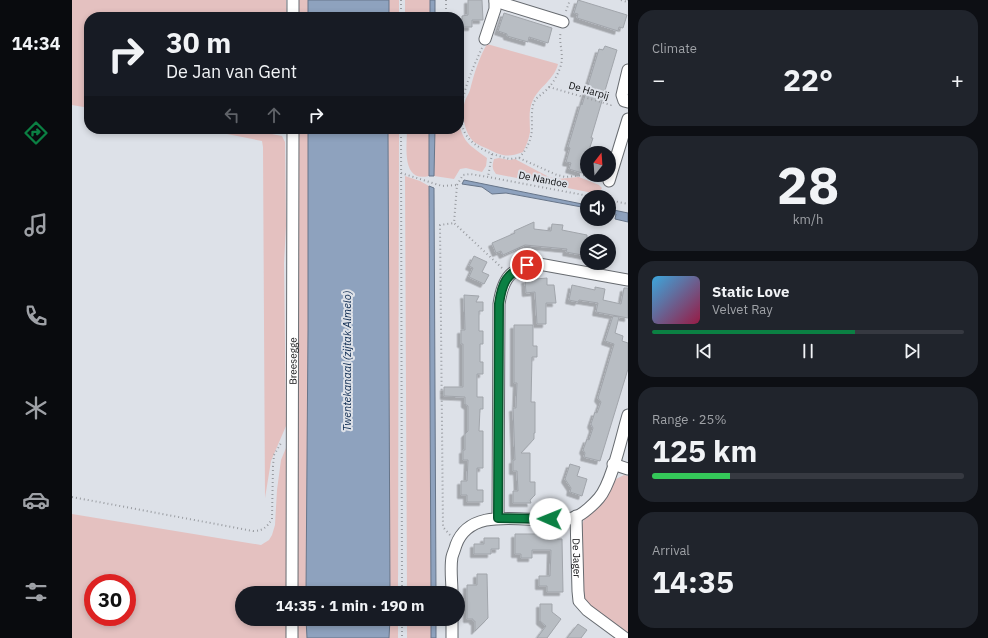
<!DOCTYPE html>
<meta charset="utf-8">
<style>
:root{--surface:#171b24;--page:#20242c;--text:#f1f3f6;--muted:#9ea1a6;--line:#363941;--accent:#0b8043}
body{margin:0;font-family:"IBM Plex Sans",sans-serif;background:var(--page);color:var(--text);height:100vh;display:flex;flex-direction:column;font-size:15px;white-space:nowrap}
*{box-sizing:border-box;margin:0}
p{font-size:13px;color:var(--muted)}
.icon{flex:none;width:22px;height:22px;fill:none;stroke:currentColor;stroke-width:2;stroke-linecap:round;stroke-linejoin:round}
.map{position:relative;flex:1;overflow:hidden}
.panel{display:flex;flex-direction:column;gap:10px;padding:10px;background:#0d0f14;width:360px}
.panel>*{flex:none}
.top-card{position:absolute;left:12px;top:12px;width:380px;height:122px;border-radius:16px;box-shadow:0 2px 6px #0003;background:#171b24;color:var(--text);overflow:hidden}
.needle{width:26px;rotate:17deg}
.fabs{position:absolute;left:508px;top:146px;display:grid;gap:8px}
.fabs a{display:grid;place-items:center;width:36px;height:36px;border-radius:50%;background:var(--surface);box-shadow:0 2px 6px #0003;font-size:20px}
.speed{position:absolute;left:12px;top:574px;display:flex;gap:8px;font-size:20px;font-weight:700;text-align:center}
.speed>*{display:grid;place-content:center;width:52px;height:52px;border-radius:50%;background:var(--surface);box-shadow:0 2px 6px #0003;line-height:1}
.speed .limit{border:6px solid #d22;background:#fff;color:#111}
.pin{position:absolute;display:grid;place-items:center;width:34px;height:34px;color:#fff;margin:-17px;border:2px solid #fff;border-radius:50%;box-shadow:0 1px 4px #0007}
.me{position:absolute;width:44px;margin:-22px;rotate:271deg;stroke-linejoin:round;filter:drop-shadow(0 0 3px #0008)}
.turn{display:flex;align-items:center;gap:14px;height:84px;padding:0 16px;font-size:18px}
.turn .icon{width:52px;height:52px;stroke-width:2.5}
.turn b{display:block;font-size:28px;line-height:34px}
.lanes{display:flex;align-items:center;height:38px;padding:0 16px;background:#0003;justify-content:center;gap:20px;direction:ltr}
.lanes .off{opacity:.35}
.big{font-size:30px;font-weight:700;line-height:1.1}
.panel .widget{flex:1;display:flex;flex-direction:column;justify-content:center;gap:6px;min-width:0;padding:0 14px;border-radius:16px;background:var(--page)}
.panel .dial{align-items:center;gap:0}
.dial b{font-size:52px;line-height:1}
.song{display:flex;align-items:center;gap:12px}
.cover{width:48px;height:48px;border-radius:6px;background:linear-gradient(135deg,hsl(200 70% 55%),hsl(340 70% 35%))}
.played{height:4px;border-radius:2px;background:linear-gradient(90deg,var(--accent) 65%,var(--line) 65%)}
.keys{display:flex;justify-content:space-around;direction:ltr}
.heat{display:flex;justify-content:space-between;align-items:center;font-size:22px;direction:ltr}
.charge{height:6px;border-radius:3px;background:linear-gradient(90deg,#34c759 25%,var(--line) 0)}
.trip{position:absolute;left:163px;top:586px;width:230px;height:40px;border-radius:20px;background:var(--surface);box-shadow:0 2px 6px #0003;font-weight:700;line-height:40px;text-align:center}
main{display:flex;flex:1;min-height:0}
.tab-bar{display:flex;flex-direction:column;width:72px;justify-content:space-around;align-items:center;background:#090b0e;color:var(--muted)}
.tab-bar .icon{width:28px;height:28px}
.tab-bar .selected{color:var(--accent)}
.tab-bar b{font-size:18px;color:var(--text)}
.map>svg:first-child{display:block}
.green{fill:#e4c1c0;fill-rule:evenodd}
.water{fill:#8ea2be;stroke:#677589}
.building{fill:#b8bdc3;stroke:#a1a5ab;filter:url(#shadow)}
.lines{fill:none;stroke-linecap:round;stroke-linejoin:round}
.minor-casing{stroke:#676b70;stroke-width:13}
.path{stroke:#999ca1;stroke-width:2;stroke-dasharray:1 3;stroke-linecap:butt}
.minor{stroke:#fff;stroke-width:11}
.route-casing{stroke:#07532c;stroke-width:10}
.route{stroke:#0b8043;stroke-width:7}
.labels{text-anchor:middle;stroke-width:4;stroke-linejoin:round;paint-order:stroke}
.street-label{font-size:10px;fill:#0b0c0e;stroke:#dde1e8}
.water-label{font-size:11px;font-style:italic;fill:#0f2c52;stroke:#dde1e8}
</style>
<main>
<nav class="tab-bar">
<b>14:34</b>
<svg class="icon selected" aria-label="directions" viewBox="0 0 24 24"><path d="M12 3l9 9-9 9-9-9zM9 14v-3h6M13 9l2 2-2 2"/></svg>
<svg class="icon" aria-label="music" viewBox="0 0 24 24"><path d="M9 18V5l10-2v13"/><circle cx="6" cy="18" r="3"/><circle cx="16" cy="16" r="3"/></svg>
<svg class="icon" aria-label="phone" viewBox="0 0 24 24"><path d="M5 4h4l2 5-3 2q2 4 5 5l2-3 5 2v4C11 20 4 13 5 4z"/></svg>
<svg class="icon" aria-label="climate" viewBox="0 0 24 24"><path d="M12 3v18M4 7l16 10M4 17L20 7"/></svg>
<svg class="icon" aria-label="car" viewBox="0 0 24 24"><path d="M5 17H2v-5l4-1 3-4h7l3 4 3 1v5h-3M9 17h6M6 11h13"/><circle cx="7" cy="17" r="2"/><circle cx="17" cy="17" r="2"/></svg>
<svg class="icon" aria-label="filters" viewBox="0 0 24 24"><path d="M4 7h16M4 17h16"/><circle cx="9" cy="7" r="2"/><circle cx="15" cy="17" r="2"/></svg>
</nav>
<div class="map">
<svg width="556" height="638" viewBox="0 0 556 638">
<defs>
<filter id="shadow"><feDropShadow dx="-3.5" dy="3.5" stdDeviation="0" flood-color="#0004"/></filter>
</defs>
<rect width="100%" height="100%" fill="#dde1e8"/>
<g class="green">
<path d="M0 0H214L215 17H17V108L0 105Z"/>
<path d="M225 0H236V17H224Z"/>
<rect x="317" y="0" width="10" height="17"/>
<rect x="333" y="0" width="25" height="17"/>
<path d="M415 44 486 64C482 80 467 87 461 100 456 110 458 121 458 132 457 139 454 146 451 152 435 158 430 156 416 149 412 147 406 145 402 142 392 133 389 113 393 101 394 97 397 94 398 90 402 74 407 58 415 44Z"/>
<path d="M387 123C392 144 398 145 415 158L414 166 410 172 394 168 388 169 382 179 362 176 363 129H387Z"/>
<path d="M130 129H175L210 136 213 142 214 226 212 263 214 426 199 461 193 498 191 147 190 141Z"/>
<path d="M224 129H236V330L234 593H225Z"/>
<path d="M316 129H327L326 593H318Z"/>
<path d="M335 129H357V176C329 183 335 146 335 129Z"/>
<path d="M427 158 437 160 443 159 477 177 485 179 507 177 527 185 530 188 526 194 424 174C420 169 420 166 422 159Z"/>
<path d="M333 176 348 181 357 186 359 593H335Z"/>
<path d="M216 443V593H170V619H216V638H0V514L189 545 197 540 200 535 203 525 205 490 209 460ZM21 583H55V617H21Z"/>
<path d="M552 475 556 476V634L516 604 511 596 509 527 513 517 531 503 544 479Z"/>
<path d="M225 619H234L235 638H225Z"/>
<path d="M318 619H326V638H317Z"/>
<rect x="335" y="619" width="24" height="19"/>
</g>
<g class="water">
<rect x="236" y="0" width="81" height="17"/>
<rect x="358" y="0" width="5" height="17"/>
<path d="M236 129H316L318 593H234L236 330Z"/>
<path d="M357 129H363L362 176H357Z"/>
<path d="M392 180 515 205V208L434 193 420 194 410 187 390 184Z"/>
<path d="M357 186 362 188 364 593H359Z"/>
<path d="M537 209 556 213V222L543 219 544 214 537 213Z"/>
<path d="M234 619H318L317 638H235Z"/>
<rect x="359" y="619" width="5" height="19"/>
</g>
<g class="building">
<path d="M396 0H410L411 20H400V27H390V16L396 15Z"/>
<path d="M506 0 555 15 551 28 547 27 546 31 505 18 506 14 502 13Z"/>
<path d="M432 13 480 28 476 43 457 37 456 42 435 36V34L426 31Z"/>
<path d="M533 46 545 50 519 138H521L516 153H515V157L510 173 497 169 499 163 494 162 498 148 496 147 509 103 510 105 527 49 531 50Z"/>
<path d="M462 222V229L479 231 480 224 491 225 490 230 515 235V256L494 252 495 249 453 245 431 255 429 251 424 253 420 243 443 233 442 231Z"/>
<path d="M402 256 415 262 410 272 417 275 412 284 397 277 401 268 397 266Z"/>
<path d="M475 278V285H482L484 303H474V324H465L463 292 454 293 453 280Z"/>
<path d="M500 285 523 290V287L533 289 531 300 549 304 552 288H556V318L524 312 526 303 507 300 506 302 497 300Z"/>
<path d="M392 295 407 296 404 302H411V311H407V331H411V344H408V362H411V374H405V397H411V409H408L407 431H411V468H405V490H411V502H395V495H389V481H395L396 460H391V450H393V434L396 431V406L393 404V397L372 396V387H391V344H389V330H393Z"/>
<path d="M541 316 547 317 543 333 551 336 550 341 556 343V369L528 461 512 457 513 453 511 450 515 439 517 440 521 428 519 424 523 412 525 413 529 402 526 398 542 344 533 341Z"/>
<path d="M442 325H461V346H465V357H460L459 402H463V433H462V439L449 453H458V482H463V495L458 500 459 503H441V491H446L445 471H441V460H443L441 408H444L445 383H442Z"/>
<path d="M498 464 508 467 505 476 515 479 510 496 498 492 499 488 493 479Z"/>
<path d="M443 534H481V536H485V539H490L491 592H475V586H467V576H478L479 550H460V558H449V554H443Z"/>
<path d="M412 538H427V549H419V554H402V544H412Z"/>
<path d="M405 574H415L416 618 403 631V621H401V619H395V585H405Z"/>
<path d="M468 604H480V612L489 619 475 638H465L474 626 468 621Z"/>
<path d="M506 624 515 630 509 638H495Z"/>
</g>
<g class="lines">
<defs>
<g id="minor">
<path d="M423 1 491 22"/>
<path d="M221 17V0"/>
<path d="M413 39 423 9V0"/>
<path d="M556 70 550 95 552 101 556 102"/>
<path d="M537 181 556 119"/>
<path d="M541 464 556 469"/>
<path id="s1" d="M504 516 506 591 507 601 515 610 553 638"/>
<path d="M426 518 427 304C431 277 439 267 467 264L556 280"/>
<path id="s2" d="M220 593 221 129"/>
<path d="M380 593C380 581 378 568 380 557 381 553 383 549 384 545 401 499 469 529 504 517 511 514 522 504 527 498 540 483 550 435 556 415"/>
<path d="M220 619V638"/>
<path d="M380 619V638"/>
</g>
</defs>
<use href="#minor" class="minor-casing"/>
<g class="path">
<path d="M549 0 555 2 556 0"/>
<path d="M494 11 498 0"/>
<path d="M329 17V0"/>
<path d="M374 17V0"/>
<path d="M410 48C400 70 381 109 393 133 399 144 410 149 420 154L416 177"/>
<path d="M477 87 539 105 542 104"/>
<path d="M387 99 390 106"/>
<path d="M329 129 330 593"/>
<path d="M420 154 437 159 447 158C455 149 460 139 460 127 460 119 459 110 462 102 465 96 473 93 477 87 482 82 487 72 489 65 492 53 486 42 489 31"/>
<path d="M447 158 485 175 493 177 513 175 527 179"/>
<path d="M329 173 370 186 385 185"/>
<path d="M532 197 534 191"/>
<path d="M537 200 556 204"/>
<path d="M430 268 382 223 385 185 391 175 398 174 416 177 522 197"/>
<path d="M0 497 181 531C191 531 195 527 200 519L201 466 202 455 209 443"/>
<path d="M378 535 371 527 368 225 382 223"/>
<path d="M330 619V638"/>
</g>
<use href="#minor" class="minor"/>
</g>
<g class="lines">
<defs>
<path id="route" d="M455 265C434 273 430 283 427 304L426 518 478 519"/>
</defs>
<use href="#route" class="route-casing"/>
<use href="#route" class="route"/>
</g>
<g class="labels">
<g class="street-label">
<text transform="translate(517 90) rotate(16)" y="4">De Harpij</text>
<text transform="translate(471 179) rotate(11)" y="4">De Nandoe</text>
<text dy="4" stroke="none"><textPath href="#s2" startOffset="232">Breesegge</textPath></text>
<text dy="4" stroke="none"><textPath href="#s1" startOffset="42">De Jager</textPath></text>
</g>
<g class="water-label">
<text transform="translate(275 361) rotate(-90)" y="4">Twentekanaal (zijtak Almelo)</text>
</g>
</g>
</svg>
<div class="fabs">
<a><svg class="needle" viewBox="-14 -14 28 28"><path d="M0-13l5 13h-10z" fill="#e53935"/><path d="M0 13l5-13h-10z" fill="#9ea1a6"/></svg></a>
<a><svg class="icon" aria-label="sound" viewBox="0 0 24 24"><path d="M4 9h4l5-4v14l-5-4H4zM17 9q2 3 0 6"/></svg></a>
<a><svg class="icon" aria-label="layers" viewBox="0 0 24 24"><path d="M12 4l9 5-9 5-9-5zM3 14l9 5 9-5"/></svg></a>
</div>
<div class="speed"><div class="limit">30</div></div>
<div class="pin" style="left:455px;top:265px;background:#d93025"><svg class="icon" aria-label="arrive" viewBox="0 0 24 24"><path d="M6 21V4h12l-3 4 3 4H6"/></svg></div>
<svg class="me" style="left:478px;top:519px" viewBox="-20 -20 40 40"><circle r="19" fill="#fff"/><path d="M0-13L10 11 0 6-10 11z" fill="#0b8043"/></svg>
<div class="trip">14:35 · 1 min · 190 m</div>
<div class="top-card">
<div class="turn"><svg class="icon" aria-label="right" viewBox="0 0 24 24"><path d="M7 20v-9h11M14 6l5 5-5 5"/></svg><div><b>30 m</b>De Jan van Gent</div></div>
<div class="lanes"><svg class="icon off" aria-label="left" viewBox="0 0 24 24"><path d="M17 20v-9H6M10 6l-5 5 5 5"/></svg><svg class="icon off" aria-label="ahead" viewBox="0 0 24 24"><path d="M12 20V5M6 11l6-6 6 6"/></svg><svg class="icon" aria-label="right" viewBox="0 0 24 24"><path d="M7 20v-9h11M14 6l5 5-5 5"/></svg></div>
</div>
</div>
<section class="panel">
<div class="widget"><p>Climate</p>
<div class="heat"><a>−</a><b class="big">22°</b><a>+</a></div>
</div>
<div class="widget dial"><b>28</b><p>km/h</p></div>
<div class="widget">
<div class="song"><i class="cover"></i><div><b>Static Love</b><p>Velvet Ray</p></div></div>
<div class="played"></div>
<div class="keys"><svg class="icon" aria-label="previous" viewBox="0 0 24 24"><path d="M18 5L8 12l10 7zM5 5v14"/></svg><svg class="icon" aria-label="pause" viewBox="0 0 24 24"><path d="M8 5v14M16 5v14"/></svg><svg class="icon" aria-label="next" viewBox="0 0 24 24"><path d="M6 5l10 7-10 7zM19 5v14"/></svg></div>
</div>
<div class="widget"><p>Range · 25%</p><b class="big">125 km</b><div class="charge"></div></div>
<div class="widget"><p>Arrival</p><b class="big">14:35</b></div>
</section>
</main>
